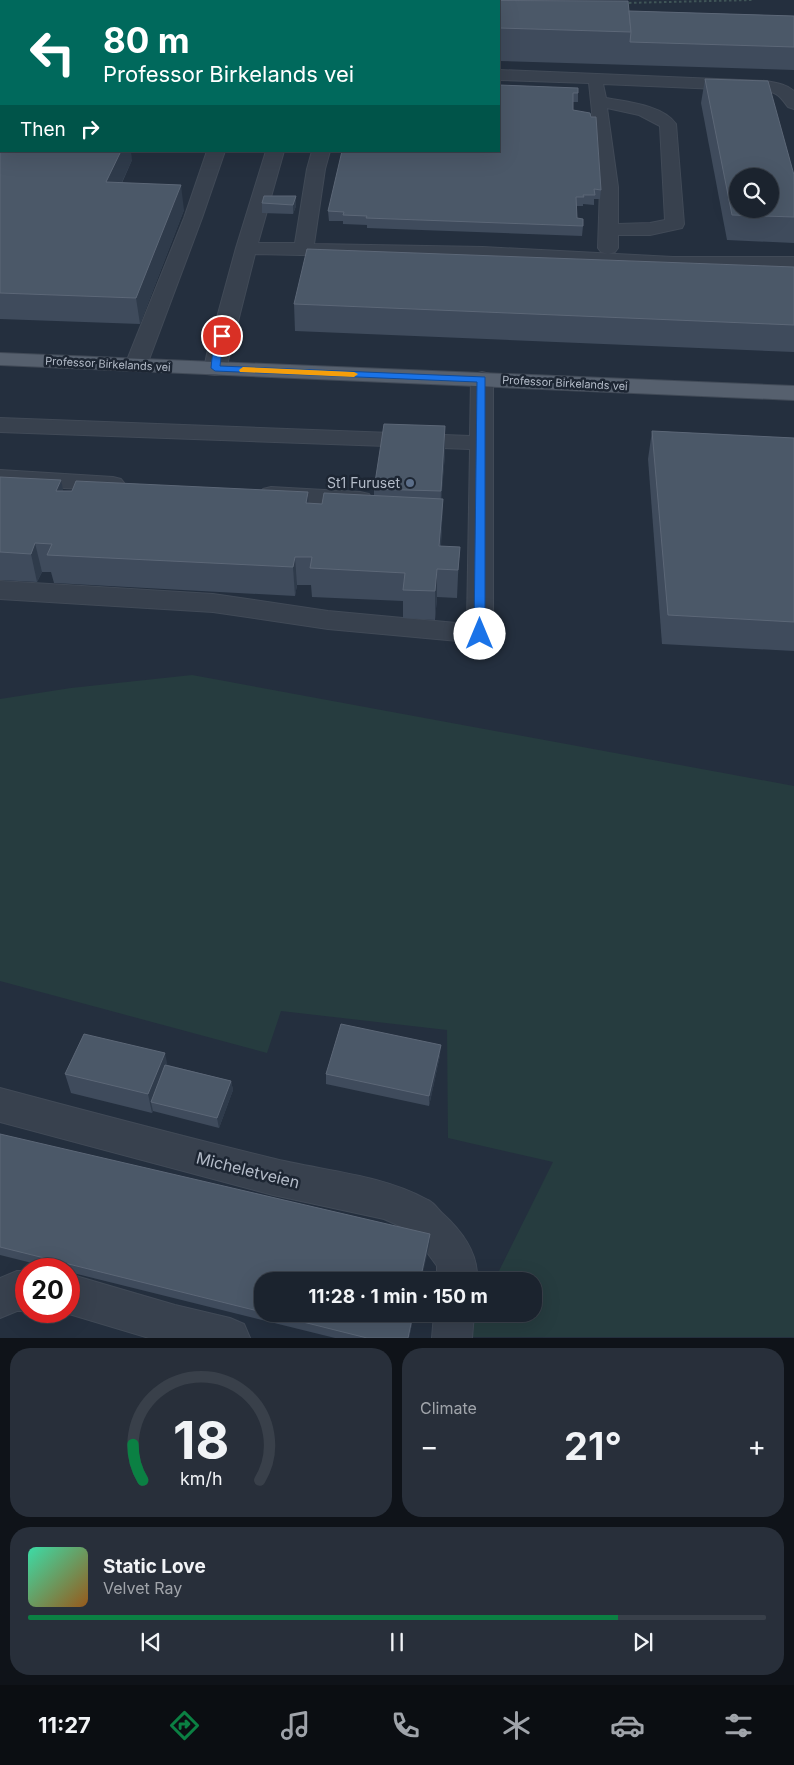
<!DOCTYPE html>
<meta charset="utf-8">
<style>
:root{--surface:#1b232e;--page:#282f3a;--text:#f1f3f6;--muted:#a0a4aa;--line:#39404a;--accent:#0b8043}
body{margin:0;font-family:Inter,sans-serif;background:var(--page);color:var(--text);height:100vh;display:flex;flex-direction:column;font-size:19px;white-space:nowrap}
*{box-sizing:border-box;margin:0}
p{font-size:16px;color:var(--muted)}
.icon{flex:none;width:28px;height:28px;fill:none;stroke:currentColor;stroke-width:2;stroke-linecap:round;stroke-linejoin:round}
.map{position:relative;height:1338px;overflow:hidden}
.side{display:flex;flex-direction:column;gap:10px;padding:10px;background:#0f1319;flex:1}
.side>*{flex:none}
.guide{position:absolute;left:0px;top:0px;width:500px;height:152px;box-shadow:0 5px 20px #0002,0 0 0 1px var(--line);background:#00695c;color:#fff;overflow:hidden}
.fabs{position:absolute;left:729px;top:168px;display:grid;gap:10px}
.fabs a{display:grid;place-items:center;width:50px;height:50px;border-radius:50%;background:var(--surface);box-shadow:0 5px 20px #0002,0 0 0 1px var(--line);font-size:25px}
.speed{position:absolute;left:15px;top:1258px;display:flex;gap:10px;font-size:25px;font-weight:700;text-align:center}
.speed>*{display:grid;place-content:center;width:65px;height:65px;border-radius:50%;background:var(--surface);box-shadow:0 5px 20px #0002,0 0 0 1px var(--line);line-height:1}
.speed .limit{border:8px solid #d22;background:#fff;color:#111}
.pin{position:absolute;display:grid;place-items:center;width:42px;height:42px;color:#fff;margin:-21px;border:2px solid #fff;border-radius:50%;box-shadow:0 1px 5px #0007}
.me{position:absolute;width:55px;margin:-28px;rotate:0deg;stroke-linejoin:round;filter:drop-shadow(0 0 4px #0008)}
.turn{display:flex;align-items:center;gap:18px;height:105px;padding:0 20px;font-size:22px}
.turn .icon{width:65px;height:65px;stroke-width:2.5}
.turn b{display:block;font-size:35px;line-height:42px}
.then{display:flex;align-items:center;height:48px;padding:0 20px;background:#0003;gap:10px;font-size:19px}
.big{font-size:38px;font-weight:700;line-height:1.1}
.side .widget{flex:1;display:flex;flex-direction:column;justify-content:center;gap:8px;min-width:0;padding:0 18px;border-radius:20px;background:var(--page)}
.side .dial{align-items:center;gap:0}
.dial svg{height:130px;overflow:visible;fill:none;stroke:var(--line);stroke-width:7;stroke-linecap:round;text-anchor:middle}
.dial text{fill:var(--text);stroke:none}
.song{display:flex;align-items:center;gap:15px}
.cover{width:60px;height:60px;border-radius:8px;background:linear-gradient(135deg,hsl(160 70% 55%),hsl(30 70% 35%))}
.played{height:5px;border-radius:2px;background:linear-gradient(90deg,var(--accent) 80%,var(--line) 80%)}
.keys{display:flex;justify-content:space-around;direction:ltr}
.heat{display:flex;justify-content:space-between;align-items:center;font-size:28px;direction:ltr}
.side .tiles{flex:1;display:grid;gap:10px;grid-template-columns:1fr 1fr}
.widget:last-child{grid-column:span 2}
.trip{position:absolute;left:254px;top:1272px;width:288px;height:50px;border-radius:20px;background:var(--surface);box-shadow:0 5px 20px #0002,0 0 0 1px var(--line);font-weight:700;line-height:50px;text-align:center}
.tabs{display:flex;height:80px;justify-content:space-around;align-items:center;background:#0b0e12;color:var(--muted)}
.tabs .icon{width:35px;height:35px}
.tabs .selected{color:var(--accent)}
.tabs b{font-size:22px;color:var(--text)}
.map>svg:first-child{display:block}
.green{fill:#263c3f}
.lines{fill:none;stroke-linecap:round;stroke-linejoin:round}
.minor-casing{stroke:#414a57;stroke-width:2}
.major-casing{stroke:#414a57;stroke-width:2}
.path{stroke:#3f5557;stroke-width:2;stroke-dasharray:2.5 2.5;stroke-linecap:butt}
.minor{fill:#38414e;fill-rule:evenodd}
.major{fill:#56606e;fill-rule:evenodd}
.wall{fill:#3f4b5c}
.shaded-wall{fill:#2f3b4b}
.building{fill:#4b5868;stroke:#5c6777;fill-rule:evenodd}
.route{fill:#1a73e8;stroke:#114b97}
.slow{fill:#f59e0b}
.service-dot{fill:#5c6f8a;stroke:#1d2633;stroke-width:2}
.labels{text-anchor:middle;stroke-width:5;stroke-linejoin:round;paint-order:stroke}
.far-street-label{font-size:11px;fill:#b4bcc9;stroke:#1d2633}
.poi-label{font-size:14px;fill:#b4bcc9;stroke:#1d2633;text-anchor:end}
.near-street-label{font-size:16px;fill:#b4bcc9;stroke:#1d2633}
</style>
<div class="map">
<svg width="794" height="1338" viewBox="0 0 794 1338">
<rect width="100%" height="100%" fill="#242f3e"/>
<path class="green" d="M192 675 794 786V1337H466L478 1314H532V1281H494L553 1162 448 1138 447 1030 281 1011 267 1053 0 981V699L71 688Z"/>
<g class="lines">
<defs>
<g id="minor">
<path d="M499 70 766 81C776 83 786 84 794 91V109L788 107C781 98 779 93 766 91L603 84 606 98C627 102 663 105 676 124L684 224 682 228 650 235H618V248L615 252 608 254 601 252 598 248 600 187 589 83 499 80ZM607 108 639 115 660 126 665 220 650 223 618 224V187Z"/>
<path d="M207 151H225L202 218 147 365 144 370 136 371 128 370 125 365 184 218Z"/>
<path d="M266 151H284L258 243H295L307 169 312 151H330L325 169 314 244 483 247 673 257H794V269H673L483 259 255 254 226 369 223 374 215 375 207 374 204 369 207 354 236 248Z"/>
<path d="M482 372 490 374 493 379V634L489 641 480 643 328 629 213 612 0 599V581L213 594 328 611 467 624 470 449 0 432V418L470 436 471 379 474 374Z"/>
<path d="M0 470 113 477 121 479 125 484 121 489 113 491 0 484Z"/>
<path d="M271 487 360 492 369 494 372 499 369 504 360 506 271 501 263 499 259 494 263 489Z"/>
<path d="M0 1088C90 1112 181 1136 271 1158 323 1171 381 1174 428 1200 434 1203 438 1209 442 1213 462 1231 479 1253 477 1281H437V1266L426 1251 402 1227 384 1219 273 1195 0 1122Z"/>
<path d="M17 1271H26V1311H17L0 1318V1278Z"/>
<path d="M69 1274 175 1305 230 1318 244 1324 250 1338H149L69 1314 62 1311H69Z"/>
<path d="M434 1314H474L472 1338H432Z"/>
</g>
<path id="major" d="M0 353 794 386V400L0 365Z"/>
</defs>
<use href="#minor" class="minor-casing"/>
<use href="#major" class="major-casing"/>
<g class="path">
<path d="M359 1H368"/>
<path d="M624 3 753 0"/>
</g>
<use href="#minor" class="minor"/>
<use href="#major" class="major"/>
</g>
<g class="wall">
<path d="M499 1 629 11 794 16V70L499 61Z"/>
<path d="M0 16 1 151 132 160 122 183 184 210 140 324 0 319Z"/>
<path d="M705 79 794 175V243L727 240 701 103Z"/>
<path d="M499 85 578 93V102H573V110L601 190 600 199H594V205L583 204V206H576L577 218 583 226 582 236 367 228V225L343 224V221H329L328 211Z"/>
<path d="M296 196V206L293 214 262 213V203Z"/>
<path d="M794 267V352L295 331 294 304Z"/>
<path d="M652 431 794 438V651L662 644 648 459Z"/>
<path d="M445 454 441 499H443L441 546 460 547 458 575 457 598 437 597 435 620 403 618V601L312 597 311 585H297L295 596 54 583 51 572H42L37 582 0 580V477L63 491 322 504 374 495V489Z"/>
<path d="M440 1055 429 1106 326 1084V1074Z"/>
<path d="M168 1065 231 1081 233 1090 219 1128 153 1111 152 1113 71 1093 65 1074Z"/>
<path d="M0 1134 430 1243 262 1281V1314H414L409 1338H335L69 1272V1269H56L0 1255Z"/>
</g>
<g class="shaded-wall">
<path d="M1 86V117L0 118V88Z"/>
<path d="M121 151H131L132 160 110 208 106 182Z"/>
<path d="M181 185 184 210 140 324 136 298Z"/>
<path d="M296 196V206L293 214V205Z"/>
<path d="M445 426V454L440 519 441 491Z"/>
<path d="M61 480 67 508 56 491Z"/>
<path d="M308 492 309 520 306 503Z"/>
<path d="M443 499 442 527 439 569V546Z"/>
<path d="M35 543 42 572 37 582 31 554Z"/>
<path d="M295 557 297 585 295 596 293 567Z"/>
<path d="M437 569V597L435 620V591Z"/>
<path d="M441 1045 440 1055 429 1106V1096Z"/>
<path d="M165 1053 169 1072 151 1102 153 1111 152 1113 148 1094Z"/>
<path d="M231 1081 233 1090 219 1128 217 1118Z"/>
<path d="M430 1234V1243L421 1281H420Z"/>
<path d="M413 1314H414L409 1338H408Z"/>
</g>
<g class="building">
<path d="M366 0 628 1 631 32 499 28V1H366Z"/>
<path d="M629 11 794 16V47L630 42 631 32Z"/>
<path d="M0 16H1V86L0 88Z"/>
<path d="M705 79 768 81 794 175V217L732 215ZM738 176H770V209H738Z"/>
<path d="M499 85 578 88V93H573V110L590 113 591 117H596L601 190 594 189 595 195H583L584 197H576L577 218 583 219V226L366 218 367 216 343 215 344 212 328 211 342 151H499Z"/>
<path d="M0 96H1V151H121L106 182 181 185 136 298 0 293Z"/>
<path d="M264 196H296L293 205 262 203Z"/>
<path d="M307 249 794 267V325L294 304Z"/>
<path d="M384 424 445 426 441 491 374 489Z"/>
<path d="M652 431 794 438V622L668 615Z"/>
<path d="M0 477 61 480 56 491H72L76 481 308 492 306 503 322 504 324 493 443 499 439 546 460 547 458 570 437 569 435 591 403 590 405 573 310 568 312 557H295L293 567 47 555 52 544 35 543 31 554 0 552Z"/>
<path d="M341 1024 441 1045 429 1096 326 1074Z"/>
<path d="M84 1034 165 1053 148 1094 65 1074Z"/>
<path d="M165 1065 231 1081 217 1118 151 1102Z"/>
<path d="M0 1134 430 1234 420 1281H262V1312L0 1247Z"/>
<path d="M271 1314H413L408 1338H367Z"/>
</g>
<path class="route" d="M222 334 226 336 222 349 220 366 485 377V634L484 637H476L474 634 477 382 215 371 211 368 213 349 218 336Z"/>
<path class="slow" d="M243 367 354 372 358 374 354 377 240 372 239 370Z"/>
<circle class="service-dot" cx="410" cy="483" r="5"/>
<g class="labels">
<g class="far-street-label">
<text transform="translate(108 364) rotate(3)" y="4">Professor Birkelands vei</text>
<text transform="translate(565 383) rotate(3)" y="4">Professor Birkelands vei</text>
</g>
<g class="poi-label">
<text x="400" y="488">St1 Furuset</text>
</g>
<g class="near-street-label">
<text transform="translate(248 1170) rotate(14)" y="6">Micheletveien</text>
</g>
</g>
</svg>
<div class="fabs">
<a><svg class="icon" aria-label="search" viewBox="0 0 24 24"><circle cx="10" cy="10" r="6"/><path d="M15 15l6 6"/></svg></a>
</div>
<div class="speed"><div class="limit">20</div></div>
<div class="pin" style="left:222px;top:336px;background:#d93025"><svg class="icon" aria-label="arrive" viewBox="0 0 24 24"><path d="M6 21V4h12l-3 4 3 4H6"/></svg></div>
<svg class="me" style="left:480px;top:634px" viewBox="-20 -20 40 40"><circle r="19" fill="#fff"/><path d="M0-13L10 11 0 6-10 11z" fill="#1a73e8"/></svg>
<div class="trip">11:28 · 1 min · 150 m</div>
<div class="guide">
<div class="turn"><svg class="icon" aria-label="left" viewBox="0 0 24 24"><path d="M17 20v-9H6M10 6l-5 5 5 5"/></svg><div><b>80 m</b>Professor Birkelands vei</div></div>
<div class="then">Then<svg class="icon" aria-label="right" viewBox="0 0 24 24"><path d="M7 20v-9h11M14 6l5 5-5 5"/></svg></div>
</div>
</div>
<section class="side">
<div class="tiles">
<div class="widget dial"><svg viewBox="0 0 100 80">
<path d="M14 69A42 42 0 1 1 86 69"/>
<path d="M14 69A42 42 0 0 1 8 47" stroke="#0b8043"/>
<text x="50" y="56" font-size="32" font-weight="700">18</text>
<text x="50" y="72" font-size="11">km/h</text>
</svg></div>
<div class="widget"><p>Climate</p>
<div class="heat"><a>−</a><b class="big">21°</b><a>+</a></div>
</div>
<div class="widget">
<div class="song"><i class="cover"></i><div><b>Static Love</b><p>Velvet Ray</p></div></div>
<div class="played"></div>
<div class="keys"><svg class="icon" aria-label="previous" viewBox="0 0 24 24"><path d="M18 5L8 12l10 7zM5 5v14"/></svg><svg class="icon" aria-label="pause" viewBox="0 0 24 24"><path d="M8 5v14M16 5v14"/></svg><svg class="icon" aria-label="next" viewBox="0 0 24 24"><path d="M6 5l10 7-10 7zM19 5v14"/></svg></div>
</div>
</div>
</section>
<nav class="tabs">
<b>11:27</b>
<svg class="icon selected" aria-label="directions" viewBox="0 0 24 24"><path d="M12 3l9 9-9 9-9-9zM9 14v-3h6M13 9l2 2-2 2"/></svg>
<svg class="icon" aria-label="music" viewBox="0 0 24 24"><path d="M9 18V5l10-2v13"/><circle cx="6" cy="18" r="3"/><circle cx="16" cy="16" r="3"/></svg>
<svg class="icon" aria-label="phone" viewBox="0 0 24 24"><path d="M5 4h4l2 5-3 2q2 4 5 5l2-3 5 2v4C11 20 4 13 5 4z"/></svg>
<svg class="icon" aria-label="climate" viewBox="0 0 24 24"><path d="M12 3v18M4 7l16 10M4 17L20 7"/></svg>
<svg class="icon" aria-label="car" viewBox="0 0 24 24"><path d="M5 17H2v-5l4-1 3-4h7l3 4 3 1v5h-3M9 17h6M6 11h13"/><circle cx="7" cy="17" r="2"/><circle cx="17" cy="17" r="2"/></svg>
<svg class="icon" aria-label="filters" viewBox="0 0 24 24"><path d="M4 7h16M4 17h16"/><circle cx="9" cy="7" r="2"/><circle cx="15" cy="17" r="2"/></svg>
</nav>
